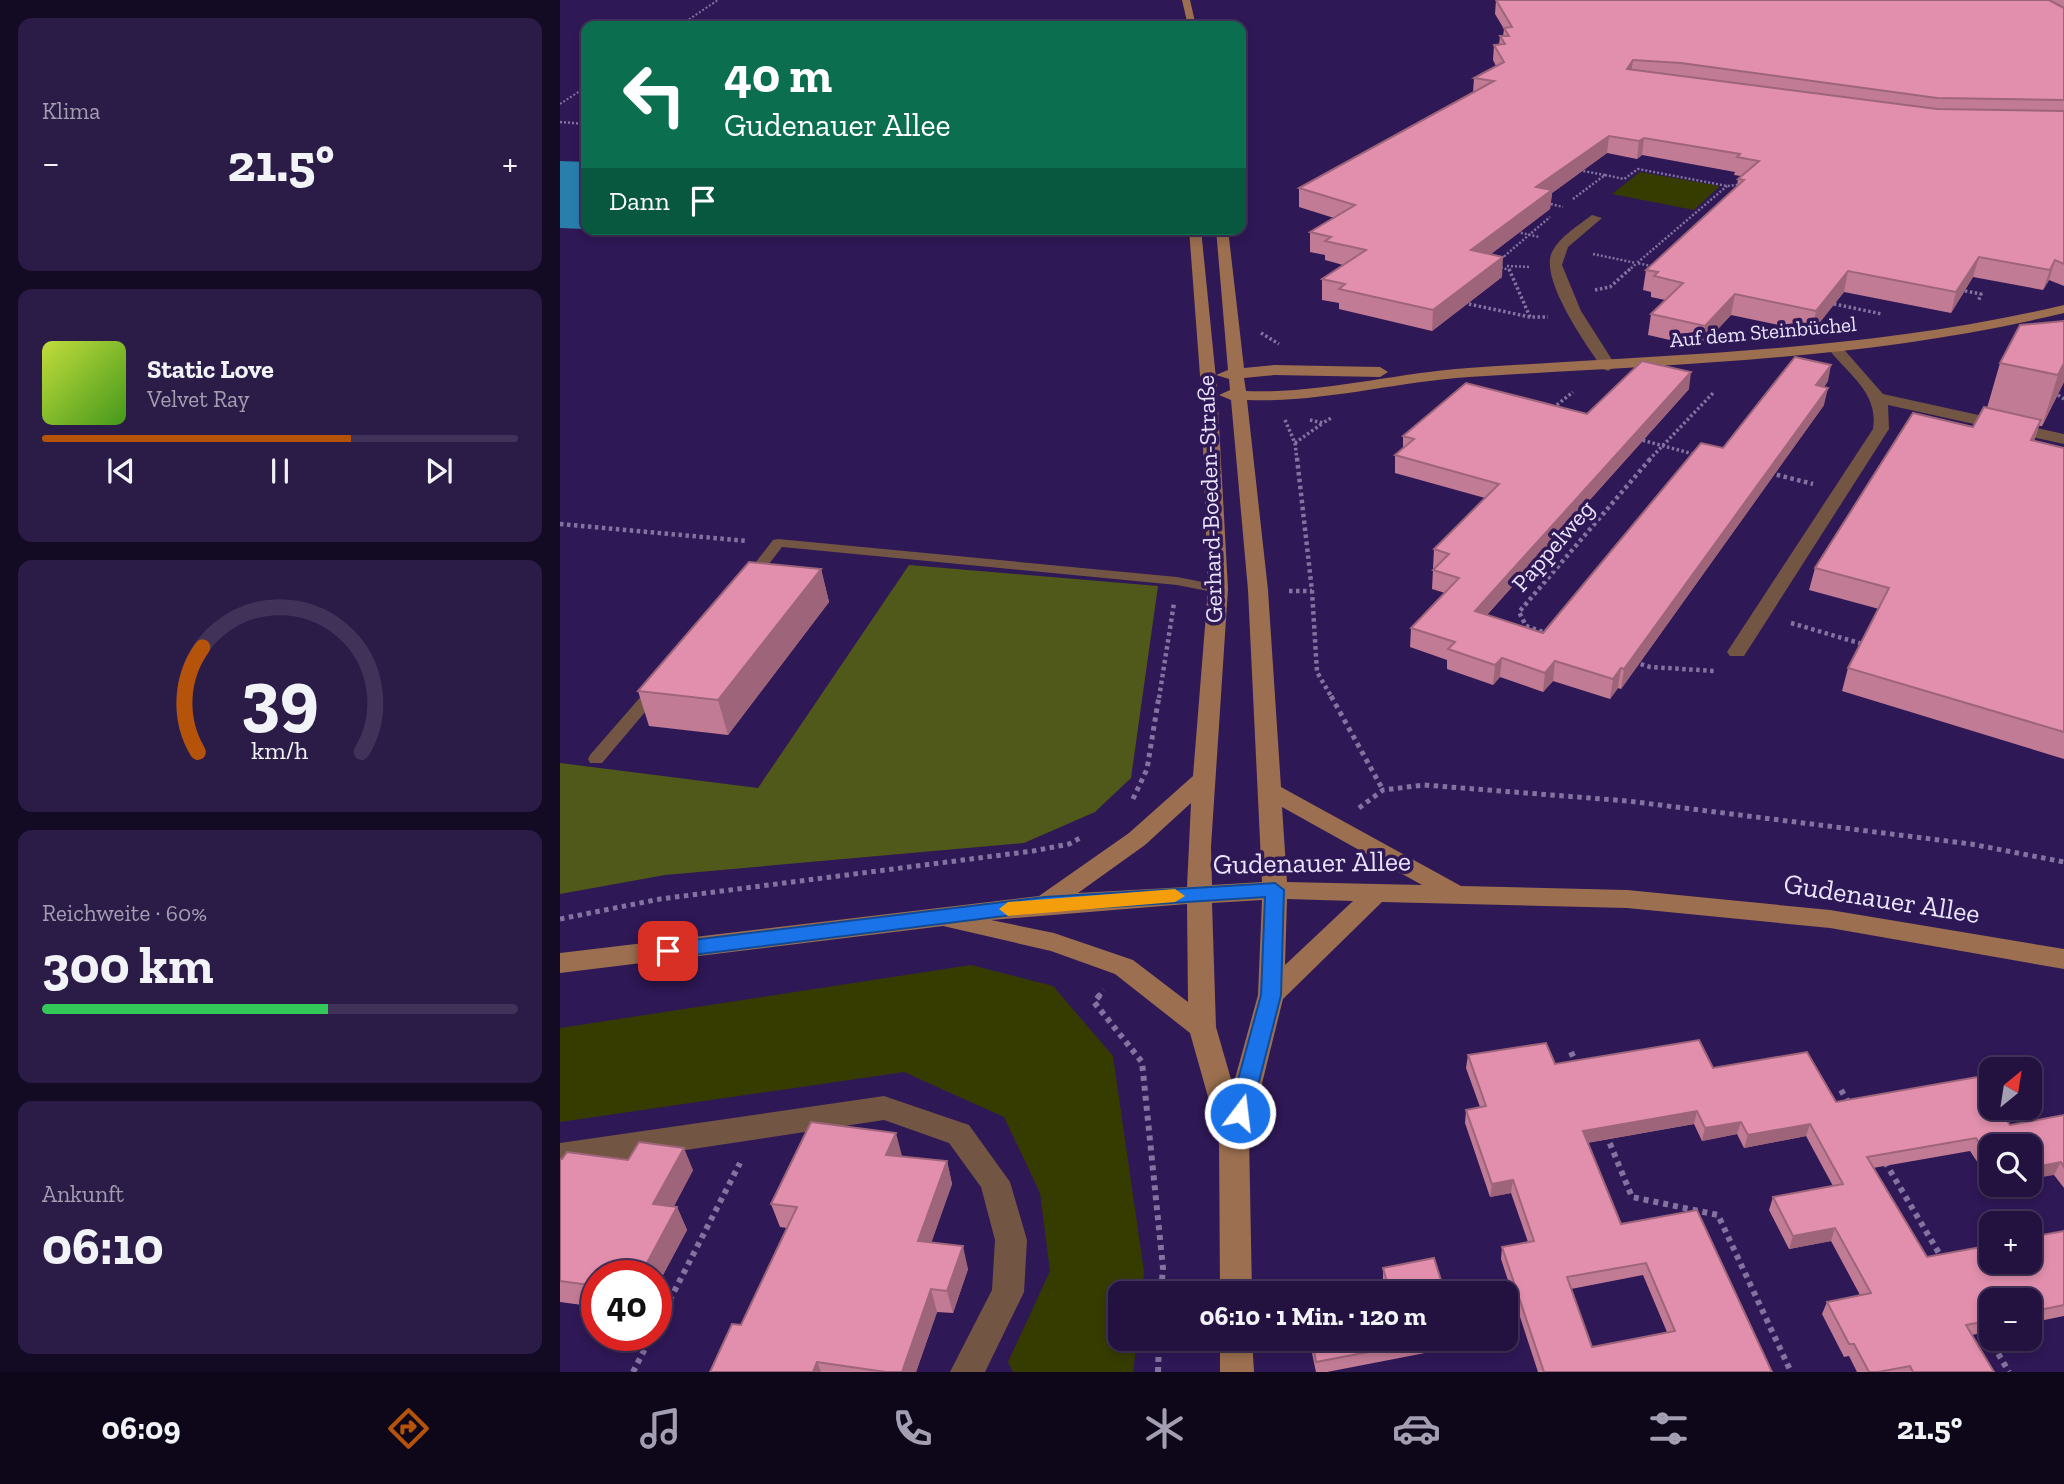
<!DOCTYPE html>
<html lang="de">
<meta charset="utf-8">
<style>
:root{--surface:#231240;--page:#2b1b47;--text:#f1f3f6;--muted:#a39eb1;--line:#403259;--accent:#b45309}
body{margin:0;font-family:"Zilla Slab",serif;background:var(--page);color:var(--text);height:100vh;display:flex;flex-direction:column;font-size:26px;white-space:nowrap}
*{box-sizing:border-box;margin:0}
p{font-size:23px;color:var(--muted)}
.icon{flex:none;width:38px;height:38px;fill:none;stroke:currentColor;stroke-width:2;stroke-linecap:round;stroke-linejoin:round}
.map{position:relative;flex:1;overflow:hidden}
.details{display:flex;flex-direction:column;gap:18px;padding:18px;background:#130a23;width:560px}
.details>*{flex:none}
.hud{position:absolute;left:21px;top:21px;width:665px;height:214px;border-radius:14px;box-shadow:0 4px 10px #0003,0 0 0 2px var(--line);background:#0b6e4f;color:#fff;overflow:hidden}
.needle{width:46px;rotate:30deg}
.buttons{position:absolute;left:1419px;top:1057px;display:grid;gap:14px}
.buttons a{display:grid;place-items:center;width:63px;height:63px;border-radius:14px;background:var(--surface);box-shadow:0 4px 10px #0003,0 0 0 2px var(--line);font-size:35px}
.speed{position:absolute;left:21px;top:1260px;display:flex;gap:14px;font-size:35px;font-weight:700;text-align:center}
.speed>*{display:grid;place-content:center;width:91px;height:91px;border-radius:50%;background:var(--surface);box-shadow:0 4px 10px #0003,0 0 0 2px var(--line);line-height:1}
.speed .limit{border:10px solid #d22;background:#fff;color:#111}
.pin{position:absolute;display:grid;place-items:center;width:60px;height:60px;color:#fff;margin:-30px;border-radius:14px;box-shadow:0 4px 10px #0006}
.me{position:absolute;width:77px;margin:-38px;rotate:15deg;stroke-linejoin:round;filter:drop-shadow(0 0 5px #0008)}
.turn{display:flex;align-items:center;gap:24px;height:147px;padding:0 28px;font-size:32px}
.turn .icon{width:91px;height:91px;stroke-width:2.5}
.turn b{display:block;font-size:49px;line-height:60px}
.then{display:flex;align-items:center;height:66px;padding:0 28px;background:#0003;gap:14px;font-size:26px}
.big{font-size:52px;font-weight:700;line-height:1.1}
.details .widget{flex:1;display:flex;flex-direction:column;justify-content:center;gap:10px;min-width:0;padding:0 24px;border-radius:14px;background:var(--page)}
.details .dial{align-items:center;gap:0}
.dial svg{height:182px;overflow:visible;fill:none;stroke:var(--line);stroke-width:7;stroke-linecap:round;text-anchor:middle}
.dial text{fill:var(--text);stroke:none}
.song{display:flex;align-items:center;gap:21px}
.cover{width:84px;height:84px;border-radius:10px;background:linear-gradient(135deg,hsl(70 70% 55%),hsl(100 70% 35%))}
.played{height:7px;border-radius:4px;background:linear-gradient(90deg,var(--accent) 65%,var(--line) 65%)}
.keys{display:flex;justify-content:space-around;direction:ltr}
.heat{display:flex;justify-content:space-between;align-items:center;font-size:38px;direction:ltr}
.charge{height:10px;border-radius:5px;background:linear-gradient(90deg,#34c759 60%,var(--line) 0)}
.trip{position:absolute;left:548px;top:1281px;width:410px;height:70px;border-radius:14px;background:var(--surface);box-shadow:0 4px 10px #0003,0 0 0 2px var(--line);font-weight:700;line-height:70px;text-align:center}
.tab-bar{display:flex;height:112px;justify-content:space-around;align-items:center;background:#0e071a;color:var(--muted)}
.tab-bar .icon{width:49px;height:49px}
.tab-bar .selected{color:var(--accent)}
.tab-bar b{font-size:32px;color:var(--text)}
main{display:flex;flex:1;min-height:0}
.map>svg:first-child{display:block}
.green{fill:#363c00}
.forest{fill:#50581a}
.water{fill:#297fac}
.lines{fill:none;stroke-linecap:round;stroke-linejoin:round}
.path-far5{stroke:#8373a0;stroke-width:2;stroke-dasharray:2 2;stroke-linecap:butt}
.path-far4{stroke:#8373a0;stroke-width:2.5;stroke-dasharray:2 2;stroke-linecap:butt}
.path-far3{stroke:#8373a0;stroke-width:3.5;stroke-dasharray:2.5 2.5;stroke-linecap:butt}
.path-far2{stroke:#8373a0;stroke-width:4.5;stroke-dasharray:3.5 3.5;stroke-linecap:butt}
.path-far1{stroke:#8373a0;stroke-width:5;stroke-dasharray:4.5 4.5;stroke-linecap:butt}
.path{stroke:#8373a0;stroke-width:6;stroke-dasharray:5 5;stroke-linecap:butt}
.lane{fill:#725643;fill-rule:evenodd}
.street{fill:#725643;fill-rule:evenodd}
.secondary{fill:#9b6f4f;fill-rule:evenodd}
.wall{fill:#c27b95;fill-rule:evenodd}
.shaded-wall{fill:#9e6479}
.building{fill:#e18fad;stroke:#9e6479;stroke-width:2;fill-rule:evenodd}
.route{fill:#1a73e8;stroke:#114b97;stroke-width:2}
.slow{fill:#f59e0b}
.labels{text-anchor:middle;stroke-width:7;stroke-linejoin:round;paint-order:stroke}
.far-street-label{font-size:21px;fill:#e9e3fb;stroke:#2f1856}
.street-label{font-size:24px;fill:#e9e3fb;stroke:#2f1856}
.near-street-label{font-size:28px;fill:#e9e3fb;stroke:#2f1856}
</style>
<main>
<section class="details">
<div class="widget"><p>Klima</p>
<div class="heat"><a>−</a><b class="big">21.5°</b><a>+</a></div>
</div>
<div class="widget">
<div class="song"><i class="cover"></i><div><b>Static Love</b><p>Velvet Ray</p></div></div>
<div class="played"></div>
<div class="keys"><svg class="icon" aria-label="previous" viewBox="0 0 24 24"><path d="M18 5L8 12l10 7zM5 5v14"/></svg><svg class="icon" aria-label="pause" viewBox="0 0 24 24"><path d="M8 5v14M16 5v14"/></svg><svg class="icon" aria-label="next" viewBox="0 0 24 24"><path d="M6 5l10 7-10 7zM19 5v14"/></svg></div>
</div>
<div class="widget dial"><svg viewBox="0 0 100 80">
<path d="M14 69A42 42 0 1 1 86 69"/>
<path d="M14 69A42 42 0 0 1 16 23" stroke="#b45309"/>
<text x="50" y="56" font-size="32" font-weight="700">39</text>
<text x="50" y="72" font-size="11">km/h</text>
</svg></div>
<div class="widget"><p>Reichweite · 60%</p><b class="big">300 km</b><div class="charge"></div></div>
<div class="widget"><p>Ankunft</p><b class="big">06:10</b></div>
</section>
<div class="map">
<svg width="1504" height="1372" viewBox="0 0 1504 1372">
<rect width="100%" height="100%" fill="#2f1856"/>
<g class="green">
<path d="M1080 172 1160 186 1134 210 1052 194Z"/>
<path d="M411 965 493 986 553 1056 584 1272 582 1293H560V1339H577L573 1372H453L448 1362 490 1271 480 1193 444 1117 344 1072 0 1122V1028Z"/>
</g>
<path class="forest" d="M349 565 598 586 571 778 535 812 464 843 105 875 0 894V763L198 788Z"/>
<path class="water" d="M0 161 26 162 25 229 0 228Z"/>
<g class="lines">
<g class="path-far5">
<path d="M119 26 158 0"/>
<path d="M0 104 26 87"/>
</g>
<g class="path-far4">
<path d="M0 122 26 124"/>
<path d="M1045 175 1064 179 1078 169 1167 186 1183 184"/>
<path d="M1013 199 1045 175 1017 170"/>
<path d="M987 203 1003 207"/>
<path d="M953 231 979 237"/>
<path d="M1033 254 1076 263"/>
<path d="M941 259 990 217"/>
<path d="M937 266 952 271"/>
<path d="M947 266 970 267"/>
<path d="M1096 267 1077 263 1167 186"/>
<path d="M1068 271 1077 263"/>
</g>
<g class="path-far3">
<path d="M949 269 970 317"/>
<path d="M1035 290 1050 287 1070 269"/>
<path d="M1400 290 1421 294 1418 302"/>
<path d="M904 303 970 317H988"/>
<path d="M1269 303 1322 314"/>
<path d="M701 333 719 344"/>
<path d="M1498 395 1504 399"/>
<path d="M993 408 1013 392"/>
<path d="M725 420 735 443 737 460"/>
<path d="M750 420 763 423 771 418"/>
<path d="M1078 439 1137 455"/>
<path d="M735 443 763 423"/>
<path d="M1089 460 1154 392"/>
</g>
<g class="path-far2">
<path d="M737 458 752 591 757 672 772 698"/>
<path d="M1210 473 1253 484"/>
<path d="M0 524 187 541"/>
<path d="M729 591H752"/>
<path d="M1231 623 1306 645"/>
<path d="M989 634 966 626 959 612 1091 458"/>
<path d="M1074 662 1090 667 1155 671"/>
<path d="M599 698 614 603"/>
</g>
<g class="path-far1">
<path d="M771 696 823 790"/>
<path d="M573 799 587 769 599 696"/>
<path d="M799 808 823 790 864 785 1068 801 1411 844 1504 862"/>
<path d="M0 919 100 899 473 851 509 844 522 837"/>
<path d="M538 997 544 990"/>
</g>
<g class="path">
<path d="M540 995 534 1002 582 1062 603 1268 601 1293"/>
<path d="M1011 1052 1017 1065"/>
<path d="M1281 1090 1289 1104"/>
<path d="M1046 1134 1072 1197 1158 1215 1231 1372"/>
<path d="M1325 1162 1383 1260"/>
<path d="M96 1327 180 1163"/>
<path d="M1423 1328 1449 1372"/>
<path d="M73 1372 92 1335"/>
<path d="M598 1372 599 1339"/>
</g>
<g class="lane">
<path d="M218 539 617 577 663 586 665 589 658 593 617 585 222 547 195 582H185L183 579 185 576 213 540Z"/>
<path d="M96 684 102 686 104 689 102 692 42 763H30L28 759 30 755 90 686Z"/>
</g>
<g class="street">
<path d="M1032 215 1042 218 1008 247 1002 265 1021 311 1056 366 1048 371 1043 369C1027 346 979 279 992 252 1000 236 1018 226 1032 215Z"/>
<path d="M1275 344 1280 345 1323 394 1504 434V444L1328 405 1329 429 1184 656H1170L1167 652 1313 429C1319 392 1287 374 1268 348Z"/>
<path d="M324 1096 409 1125 450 1182 467 1240 464 1292 425 1372H390L432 1290 435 1240 421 1187 389 1143 324 1120 0 1169V1143Z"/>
</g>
<g class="secondary">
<path d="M622 0H630L636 26H628Z"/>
<path d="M629 229H641L657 389 668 589 651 847 652 885 702 882 688 590 671 400 659 395 670 390 669 379 656 375 668 370 656 229H668L684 368 714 365 820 367 828 372 820 377 714 375 684 378 686 391C761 394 834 373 908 368 1112 354 1303 352 1504 305V313C1304 361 1112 364 909 377 835 382 761 403 687 400L708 590 721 787 901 886 1067 890 1270 910 1504 949V969L1270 928 1067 908 822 902 723 999 689 1136 692 1293H660L659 1136 630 1033 555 974 491 951 383 926 0 973V953L479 896 569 833 633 776 648 589 641 389ZM631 803 627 887 518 893 585 845ZM722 807 862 885 727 882ZM727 899 793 901 725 965ZM702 900 698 995 673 1086 656 1027 652 903ZM627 904 628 1002 573 960 494 933 431 920Z"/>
<path d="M660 1339H692L694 1372H660Z"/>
</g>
</g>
<g class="wall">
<path d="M936 0H1504V286L1489 280 1483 290 1413 277 1391 313 1284 292 1252 332 1171 315 1141 347 1088 335 1091 314 1105 300 1091 297V292L1083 290 1086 270 1177 187 1178 179 1181 176 1174 175 1175 172 1082 155 1077 159 1047 153 992 193 990 209 931 254 942 277 872 331 779 309V303L762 300V279L783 265 765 260V255L750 252V232L774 218 739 207V188L913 92 914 78 936 66 933 60 934 45H939L940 36H943L944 29 935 14Z"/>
<path d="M1504 321V382L1482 426H1479L1474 441 1504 448V759L1282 691 1288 668 1319 609 1249 590 1255 568 1413 427 1427 408 1440 363Z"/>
<path d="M1268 381 1264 387V405L1061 689 1058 688 1050 699 993 681 983 692 940 677 933 685 887 669V660L850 647 851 628 885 593 872 589 873 570 875 568H873L874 549 925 498 835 473V455L843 448V436L1027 414 1129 389 927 615 983 633 1163 448Z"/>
<path d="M261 569 269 602 168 735 89 726 78 691Z"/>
<path d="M908 1055 995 1064 1153 1068 1276 1102 1450 1125 1504 1115V1188L1494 1175 1432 1146V1184L1410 1151 1313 1168 1367 1257 1504 1231V1316L1470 1323V1300H1432V1331L1412 1335 1434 1372H1297L1289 1356 1284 1357 1262 1314 1267 1302 1300 1295 1271 1241 1229 1249 1209 1210 1213 1197 1273 1186 1246 1136 1184 1148 1177 1134 1142 1141 1134 1124 1027 1143 1061 1224 1212 1372H978L941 1259 942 1247 968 1242 951 1193 930 1197 905 1123 906 1110 920 1107 906 1068ZM1083 1275 1107 1332 1032 1347 1011 1289Z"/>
<path d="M341 1156 387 1161 392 1184 371 1242 408 1269 393 1313 377 1312 356 1372H150L181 1325 227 1228 220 1227 211 1204Z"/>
<path d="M0 1159 133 1170 114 1206 117 1207 127 1230 96 1288V1276H37V1307L0 1302Z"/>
<path d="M823 1268 885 1293H826L823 1281Z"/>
<path d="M749 1339H897L896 1347 767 1372H756Z"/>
</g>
<g class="shaded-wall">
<path d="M1073 60 1071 75 1067 69Z"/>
<path d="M1049 136 1047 153 992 193 990 209 910 270 911 250 976 187Z"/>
<path d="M1084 138 1082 155 1077 159 1079 141Z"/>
<path d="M943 257 942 277 872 331 873 310Z"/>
<path d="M1419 257 1413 277 1391 313 1396 292Z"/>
<path d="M1495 260 1489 280 1483 290 1490 270Z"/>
<path d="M1288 271 1284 292 1252 332 1256 311Z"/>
<path d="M1175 294 1171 315 1141 347 1145 326Z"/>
<path d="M1504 363V382L1482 426 1498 375Z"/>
<path d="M1271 365 1268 381 1253 402 1256 385Z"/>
<path d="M1131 372 1129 389 913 630 915 611Z"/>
<path d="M1268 388 1264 405 1061 689 1064 669Z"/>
<path d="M1481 420 1474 440 1464 461 1471 440Z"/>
<path d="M261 569 269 602 168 735 158 700Z"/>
<path d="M942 658 940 677 933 685 935 665Z"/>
<path d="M995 661 993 681 983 692 985 673Z"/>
<path d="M1061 668 1058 688 1050 699 1053 679Z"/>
<path d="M1137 1111 1134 1124 1020 1144 1023 1131Z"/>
<path d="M1181 1122 1177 1134 1142 1141 1145 1128Z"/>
<path d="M1250 1124 1246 1136 1184 1148 1188 1135Z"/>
<path d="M336 1133 342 1156 326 1155Z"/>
<path d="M124 1148 133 1170 103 1227 93 1204Z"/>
<path d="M387 1161 392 1184 364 1264 358 1241Z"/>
<path d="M1501 1162 1494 1175 1470 1179V1168Z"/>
<path d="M953 1180 951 1193 930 1197 932 1184Z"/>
<path d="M117 1207 127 1230 96 1288V1276H80Z"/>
<path d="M1275 1228 1271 1241 1229 1249 1233 1236Z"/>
<path d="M403 1246 408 1269 393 1313 387 1291Z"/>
<path d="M371 1289 377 1312 356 1372H342Z"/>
<path d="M257 1362 261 1372H253Z"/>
</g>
<g class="building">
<path d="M936 0H1489L1504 8V100L1377 98 1121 63 1073 60 1067 69 1377 109 1504 111V264L1495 260 1490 270 1419 257 1396 292 1288 271 1256 311 1175 294 1145 326 1091 314 1123 283 1094 276 1098 272 1086 270 1184 180 1178 179 1199 161 1177 157 1180 154 1084 138 1079 141 1049 136 976 187 992 190 911 250 943 257 873 310 779 289 785 284 762 279 806 250 765 241 771 237 750 232 795 205 739 188 934 81 914 78 944 62 934 45 945 44 940 36H949L944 28 952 27Z"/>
<path d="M1504 321V363L1498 375 1440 363 1460 325Z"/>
<path d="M1235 357 1271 365 1256 385 1268 388 1064 669 1061 668 1053 679 995 661 985 673 942 658 935 665 888 649 895 642 851 628 899 578 873 570 889 554 874 549 939 484 835 455 854 439 843 436 906 383 1027 414 1082 361 1131 372 915 611 983 633 1141 443 1163 448Z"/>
<path d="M1424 407 1481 420 1471 440 1504 448V732L1288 668 1329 588 1255 568 1353 413 1413 427Z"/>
<path d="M189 562 261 569 158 700 78 691Z"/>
<path d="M1139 1040 1153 1068 1247 1052 1276 1102 1417 1077 1432 1098V1108H1438L1450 1125 1504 1115V1167L1501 1162 1470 1168V1146H1432V1163L1416 1138 1307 1157 1367 1257 1432 1245V1262H1470V1237L1504 1231V1305L1470 1312V1300H1432V1320L1406 1325 1434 1372H1353L1350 1366 1318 1372H1309L1294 1344H1289L1267 1302 1311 1293 1275 1228 1233 1236 1213 1197 1283 1184 1250 1124 1188 1135 1181 1122 1145 1128 1137 1111 1023 1131 1061 1224 1137 1210 1212 1372H984L942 1247 974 1241 953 1180 932 1184 906 1110 926 1106 908 1055 986 1043 995 1064ZM1086 1263 1115 1331 1032 1347 1007 1277Z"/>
<path d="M251 1122 336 1133 326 1155 387 1161 358 1241 403 1246 387 1291 371 1289 342 1372H326L257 1362 253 1372H150L172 1324 181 1325 237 1207 211 1204Z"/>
<path d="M79 1142 124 1148 93 1204 117 1207 80 1276H37V1286L0 1281V1159H2L7 1152 68 1160Z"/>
<path d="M874 1258 885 1293H830L823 1268Z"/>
<path d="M752 1339H876L756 1362Z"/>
</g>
<path class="route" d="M715 883 724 890 721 995 691 1113 688 1119 680 1122 672 1119 669 1113 701 995 705 897 485 911 108 958 98 951 108 943 485 897Z"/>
<path class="slow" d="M615 889 625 896 615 902 448 916 439 909 448 902Z"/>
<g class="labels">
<g class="far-street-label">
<text transform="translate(1203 332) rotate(-5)" y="7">Auf dem Steinbüchel</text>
</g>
<g class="street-label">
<text transform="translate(650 499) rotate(-92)" y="8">Gerhard-Boeden-Straße</text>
<text transform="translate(993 546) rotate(-49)" y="8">Pappelweg</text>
</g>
<g class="near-street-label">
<text transform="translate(752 862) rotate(-1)" y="10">Gudenauer Allee</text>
<text transform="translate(1322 898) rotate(9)" y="10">Gudenauer Allee</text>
</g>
</g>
</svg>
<div class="buttons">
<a><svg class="needle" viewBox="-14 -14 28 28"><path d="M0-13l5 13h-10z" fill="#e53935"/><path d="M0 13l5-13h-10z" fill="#a39eb1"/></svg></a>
<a><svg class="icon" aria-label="search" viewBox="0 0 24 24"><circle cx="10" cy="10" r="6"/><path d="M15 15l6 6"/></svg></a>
<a>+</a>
<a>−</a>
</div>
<div class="speed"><div class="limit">40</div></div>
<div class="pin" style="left:108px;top:951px;background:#d93025"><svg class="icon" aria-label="arrive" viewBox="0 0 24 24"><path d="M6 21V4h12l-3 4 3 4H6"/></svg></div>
<svg class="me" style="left:680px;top:1113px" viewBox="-20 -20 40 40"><circle r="17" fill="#1a73e8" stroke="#fff" stroke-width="3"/><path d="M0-11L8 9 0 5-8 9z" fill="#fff"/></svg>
<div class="trip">06:10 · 1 Min. · 120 m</div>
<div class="hud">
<div class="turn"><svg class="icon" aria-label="left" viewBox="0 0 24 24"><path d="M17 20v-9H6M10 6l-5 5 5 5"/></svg><div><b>40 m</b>Gudenauer Allee</div></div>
<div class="then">Dann<svg class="icon" aria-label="arrive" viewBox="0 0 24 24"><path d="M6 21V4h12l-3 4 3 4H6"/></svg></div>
</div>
</div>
</main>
<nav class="tab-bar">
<b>06:09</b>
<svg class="icon selected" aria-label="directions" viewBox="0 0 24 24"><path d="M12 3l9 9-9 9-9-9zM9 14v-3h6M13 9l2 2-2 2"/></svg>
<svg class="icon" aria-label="music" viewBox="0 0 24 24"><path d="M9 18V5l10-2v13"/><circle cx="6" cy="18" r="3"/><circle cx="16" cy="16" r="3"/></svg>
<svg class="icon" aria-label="phone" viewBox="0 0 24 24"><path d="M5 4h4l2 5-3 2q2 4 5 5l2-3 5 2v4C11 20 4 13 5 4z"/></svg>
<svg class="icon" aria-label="climate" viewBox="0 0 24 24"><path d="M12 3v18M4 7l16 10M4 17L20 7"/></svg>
<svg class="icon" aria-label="car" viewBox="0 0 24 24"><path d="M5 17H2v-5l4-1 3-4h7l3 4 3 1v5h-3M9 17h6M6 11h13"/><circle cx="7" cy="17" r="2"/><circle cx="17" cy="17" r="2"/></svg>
<svg class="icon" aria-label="filters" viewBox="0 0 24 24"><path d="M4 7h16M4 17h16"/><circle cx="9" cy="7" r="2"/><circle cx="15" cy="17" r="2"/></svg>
<b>21.5°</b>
</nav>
